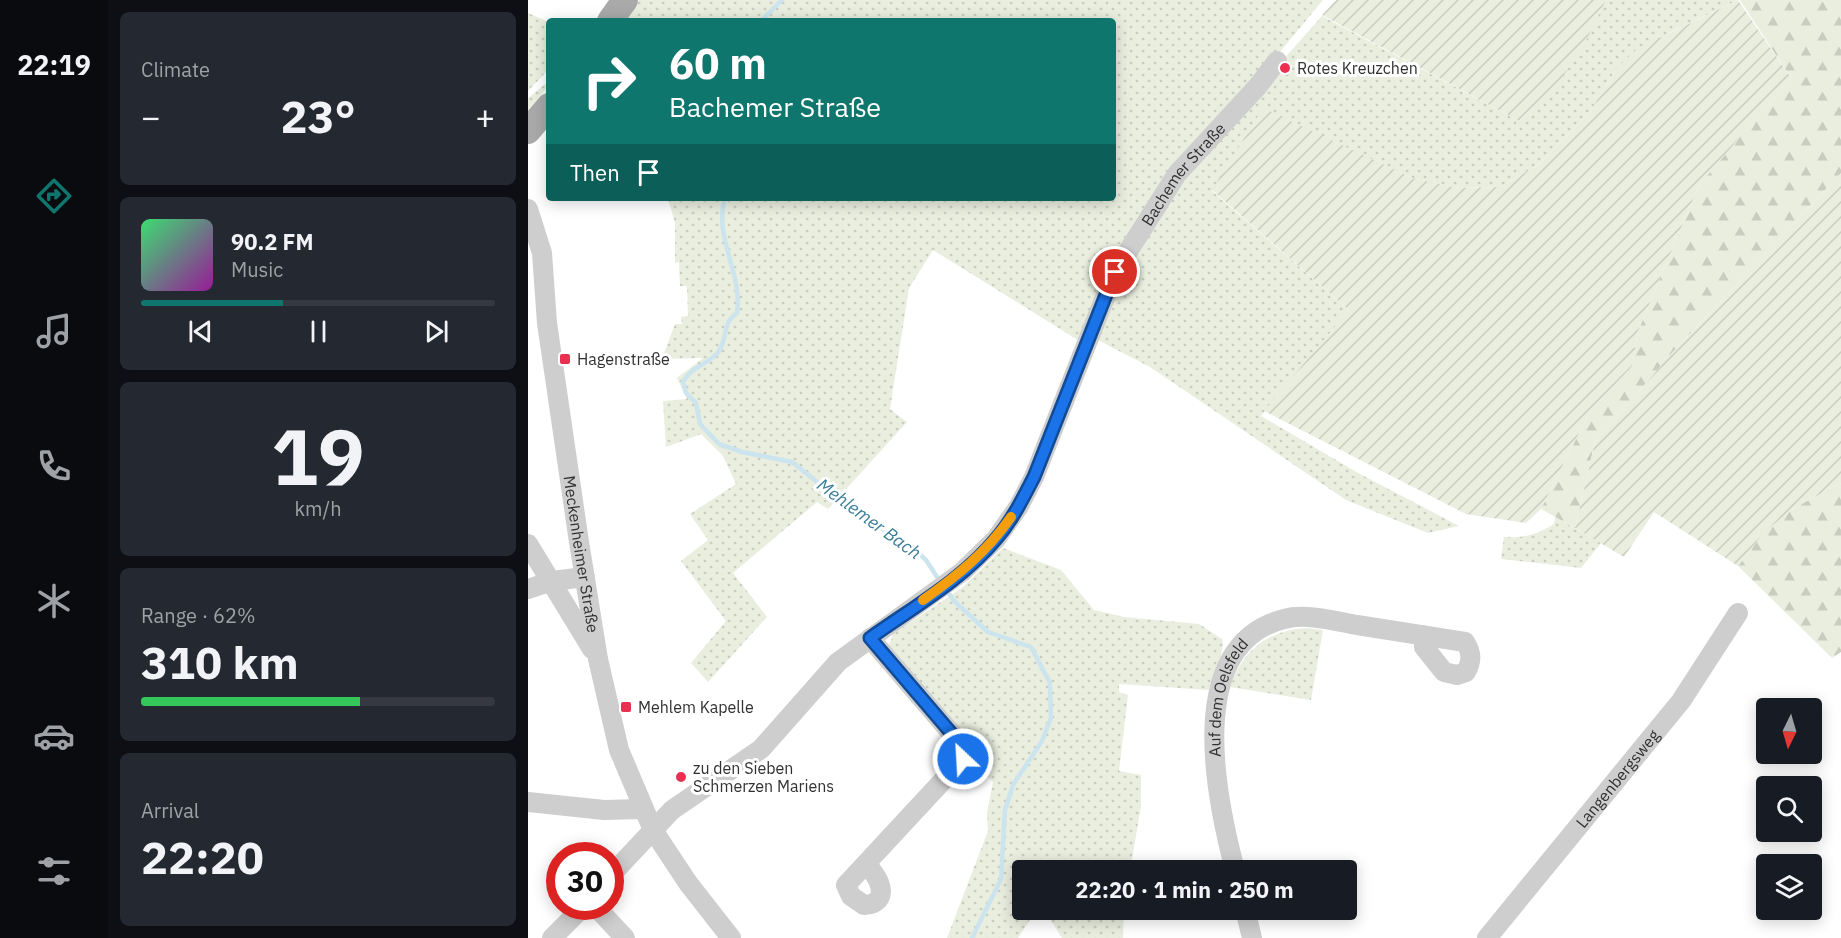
<!DOCTYPE html>
<meta charset="utf-8">
<style>
:root{--surface:#171b24;--page:#242831;--text:#f1f3f6;--muted:#9ea1a6;--line:#363941;--accent:#0f766e}
body{margin:0;font-family:"IBM Plex Sans",sans-serif;background:var(--page);color:var(--text);height:100vh;display:flex;flex-direction:column;font-size:22px;white-space:nowrap}
*{box-sizing:border-box;margin:0}
p{font-size:20px;color:var(--muted)}
.icon{flex:none;width:33px;height:33px;fill:none;stroke:currentColor;stroke-width:2;stroke-linecap:round;stroke-linejoin:round}
.map{position:relative;flex:1;overflow:hidden}
.sheet{display:flex;flex-direction:column;gap:12px;padding:12px;background:#0d0f14;width:420px}
.sheet>*{flex:none}
.hud{position:absolute;left:18px;top:18px;width:570px;height:183px;border-radius:6px;box-shadow:0 3px 15px #0003;background:#0f766e;color:#fff;overflow:hidden}
.needle{width:39px;rotate:185deg}
.buttons{position:absolute;left:1228px;top:698px;display:grid;gap:12px}
.buttons a{display:grid;place-items:center;width:66px;height:66px;border-radius:6px;background:var(--surface);box-shadow:0 3px 15px #0003;font-size:30px}
.speed{position:absolute;left:18px;top:842px;display:flex;gap:12px;font-size:30px;font-weight:700;text-align:center}
.speed>*{display:grid;place-content:center;width:78px;height:78px;border-radius:50%;background:var(--surface);box-shadow:0 3px 15px #0003;line-height:1}
.speed .limit{border:9px solid #d22;background:#fff;color:#111}
.pin{position:absolute;display:grid;place-items:center;width:51px;height:51px;color:#fff;margin:-26px;border:3px solid #fff;border-radius:50%;box-shadow:0 2px 6px #0007}
.me{position:absolute;width:66px;margin:-33px;rotate:335deg;stroke-linejoin:round;filter:drop-shadow(0 0 4px #0008)}
.turn{display:flex;align-items:center;gap:21px;height:126px;padding:0 24px;font-size:27px}
.turn .icon{width:78px;height:78px;stroke-width:2.5}
.turn b{display:block;font-size:42px;line-height:51px}
.then{display:flex;align-items:center;height:57px;padding:0 24px;background:#0003;gap:12px;font-size:22px}
.big{font-size:45px;font-weight:700;line-height:1.1}
.sheet .widget{flex:1;display:flex;flex-direction:column;justify-content:center;gap:9px;min-width:0;padding:0 21px;border-radius:9px;background:var(--page)}
.sheet .dial{align-items:center;gap:0}
.dial b{font-size:78px;line-height:1}
.song{display:flex;align-items:center;gap:18px}
.cover{width:72px;height:72px;border-radius:9px;background:linear-gradient(135deg,hsl(140 70% 55%),hsl(300 70% 35%))}
.played{height:6px;border-radius:3px;background:linear-gradient(90deg,var(--accent) 40%,var(--line) 40%)}
.keys{display:flex;justify-content:space-around;direction:ltr}
.heat{display:flex;justify-content:space-between;align-items:center;font-size:33px;direction:ltr}
.charge{height:9px;border-radius:4px;background:linear-gradient(90deg,#34c759 62%,var(--line) 0)}
.trip{position:absolute;left:484px;top:860px;width:345px;height:60px;border-radius:6px;background:var(--surface);box-shadow:0 3px 15px #0003;font-weight:700;line-height:60px;text-align:center}
main{display:flex;flex:1;min-height:0}
.tab-bar{display:flex;flex-direction:column;width:108px;justify-content:space-around;align-items:center;background:#090b0e;color:var(--muted)}
.tab-bar .icon{width:42px;height:42px}
.tab-bar .active{color:var(--accent)}
.tab-bar b{font-size:27px;color:var(--text)}
.map>svg:first-child{display:block}
.grass{fill:url(#grass-dots)}
.forest{fill:url(#forest-firs)}
.garden{fill:url(#garden-furrows)}
.lines{fill:none;stroke-linecap:round;stroke-linejoin:round}
.stream{stroke:#cbe4ee;stroke-width:4.5}
.minor{stroke:#cecece;stroke-width:20}
.major{stroke:#a9a9a9;stroke-width:26}
.route-casing{stroke:#114b97;stroke-width:15}
.route{stroke:#1a73e8;stroke-width:10}
.slow{stroke:#f59e0b;stroke-width:10}
.poi-dot{fill:#ec2f51;stroke:#fff;stroke-width:2}
.labels{text-anchor:middle;stroke-width:6;stroke-linejoin:round;paint-order:stroke}
.poi-label{font-size:16px;fill:#313131;stroke:#fff;text-anchor:start}
.street-label{font-size:16px;fill:#313131;stroke:#fff}
.water-label{font-size:18px;font-style:italic;fill:#3b7e98;stroke:#fff}
</style>
<main>
<nav class="tab-bar">
<b>22:19</b>
<svg class="icon active" aria-label="directions" viewBox="0 0 24 24"><path d="M12 3l9 9-9 9-9-9zM9 14v-3h6M13 9l2 2-2 2"/></svg>
<svg class="icon" aria-label="music" viewBox="0 0 24 24"><path d="M9 18V5l10-2v13"/><circle cx="6" cy="18" r="3"/><circle cx="16" cy="16" r="3"/></svg>
<svg class="icon" aria-label="phone" viewBox="0 0 24 24"><path d="M5 4h4l2 5-3 2q2 4 5 5l2-3 5 2v4C11 20 4 13 5 4z"/></svg>
<svg class="icon" aria-label="climate" viewBox="0 0 24 24"><path d="M12 3v18M4 7l16 10M4 17L20 7"/></svg>
<svg class="icon" aria-label="car" viewBox="0 0 24 24"><path d="M5 17H2v-5l4-1 3-4h7l3 4 3 1v5h-3M9 17h6M6 11h13"/><circle cx="7" cy="17" r="2"/><circle cx="17" cy="17" r="2"/></svg>
<svg class="icon" aria-label="filters" viewBox="0 0 24 24"><path d="M4 7h16M4 17h16"/><circle cx="9" cy="7" r="2"/><circle cx="15" cy="17" r="2"/></svg>
</nav>
<section class="sheet">
<div class="widget"><p>Climate</p>
<div class="heat"><a>−</a><b class="big">23°</b><a>+</a></div>
</div>
<div class="widget">
<div class="song"><i class="cover"></i><div><b>90.2 FM</b><p>Music</p></div></div>
<div class="played"></div>
<div class="keys"><svg class="icon" aria-label="previous" viewBox="0 0 24 24"><path d="M18 5L8 12l10 7zM5 5v14"/></svg><svg class="icon" aria-label="pause" viewBox="0 0 24 24"><path d="M8 5v14M16 5v14"/></svg><svg class="icon" aria-label="next" viewBox="0 0 24 24"><path d="M6 5l10 7-10 7zM19 5v14"/></svg></div>
</div>
<div class="widget dial"><b>19</b><p>km/h</p></div>
<div class="widget"><p>Range · 62%</p><b class="big">310 km</b><div class="charge"></div></div>
<div class="widget"><p>Arrival</p><b class="big">22:20</b></div>
</section>
<div class="map">
<svg width="1313" height="938" viewBox="0 0 1313 938">
<defs>
<pattern id="grass-dots" width="8" height="8" patternUnits="userSpaceOnUse" patternTransform="scale(1.5)"><rect width="8" height="8" fill="#e9eedf"/><path d="M2 2h.1M6 6h.1" fill="none" stroke="#c8cdc0" stroke-width="1.8" stroke-linecap="round"/></pattern>
<pattern id="forest-firs" width="22" height="20" patternUnits="userSpaceOnUse" patternTransform="scale(1.5)"><rect width="22" height="20" fill="#e9eedf"/><path d="M5 1l3.5 6h-7zM16 11l3.5 6h-7z" fill="#c8cdc0"/></pattern>
<pattern id="garden-furrows" width="10" height="10" patternUnits="userSpaceOnUse" patternTransform="scale(1.5)"><rect width="10" height="10" fill="#e9eedf"/><path d="M-1 1l2-2M0 10L10 0M9 11l2-2" fill="none" stroke="#c8cdc0"/></pattern>
</defs>
<rect width="100%" height="100%" fill="#fff"/>
<g class="grass">
<path d="M111 0H795L726 83 645 169 553 342 405 250 381 288 362 409 379 422 300 509 289 502 205 573 239 617 180 682 163 663 198 621 153 561 180 540 162 514 208 484 195 456 173 434 138 447 135 401 159 399 149 378 175 358 134 359 147 324H154L153 317 160 316 159 286H152L151 262 147 263V223L140 198H585V21H97Z"/>
<path d="M1078 0H1210L1139 34 1089 68 1062 112 1010 165 972 187 930 188 884 178 826 152 684 191 821 310 733 416 832 474 931 526 900 533 818 500 622 367 566 338 592 274 652 176 794 16 991 121C1032 84 1054 48 1078 0Z"/>
<path d="M0 13 21 22V69L0 91Z"/>
<path d="M21 81V85L0 110V98Z"/>
<path d="M1027 517 1073 543 1053 568 973 559 976 537C997 538 1008 535 1026 524Z"/>
<path d="M475 548 533 570 566 610 596 617 671 624 694 639C698 651 684 676 681 690L591 684V692L600 695 591 771 613 775V806L602 870H495V909H509L490 938H419L460 831 459 813 465 782 450 768 444 745 361 646 365 634 435 587Z"/>
<path d="M779 628 795 630 783 700 702 687C714 650 741 630 779 628Z"/>
<path d="M516 909H596L595 938H534Z"/>
</g>
<g class="forest">
<path d="M1212 0H1313V173L1144 353 1067 442 1047 528 1013 509 1061 413 1104 366 1110 331 1171 185 1263 78Z"/>
<path d="M1313 483V652L1304 658 1210 566 1236 532 1266 508Z"/>
</g>
<g class="garden">
<path d="M808 0H1078L1054 49 1030 83 991 121 794 15Z"/>
<path d="M1210 0 1263 78 1171 185 1110 331 1104 366 1061 413 1013 509 998 523 938 514 736 411 821 310 684 190 735 108 884 178 930 188 972 187 1010 165 1062 112 1089 68 1109 49Z"/>
<path d="M1313 173V483L1266 508 1236 532 1210 566 1126 512 1096 557 1047 528 1067 442 1144 353Z"/>
</g>
<g class="lines">
<g class="stream">
<path d="M233 21 254 0"/>
<path d="M197 198C185 237 215 273 209 313 194 323 200 337 191 351 182 364 162 367 155 382L158 393 168 403 172 424 191 444 214 452 264 462 338 521 375 539 398 560 413 583"/>
<path d="M418 589 426 601 460 632 503 647 522 683 523 718 514 741 485 785 477 810 473 879 444 938"/>
</g>
<g class="minor">
<path id="s1" d="M0 209 14 253 19 323 51 542 70 659 91 750 125 830 160 883 203 938"/>
<path d="M0 544 64 649"/>
<path d="M0 589 24 581 57 577"/>
<path d="M0 802 76 810 114 809"/>
<path d="M338 865C353 877 363 904 336 905L323 896 318 885 435 759 436 748 342 638"/>
<path id="s2" d="M707 870C688 798 655 644 756 619 778 613 807 621 829 625 865 631 901 636 937 642 944 653 944 661 938 672L929 675 916 672 896 647 895 635"/>
<path id="s3" d="M82 876 144 810 233 749 310 662 434 572 468 539 491 506 506 477 587 272 649 174 730 86 749 61"/>
<path d="M67 906 97 938"/>
<path d="M717 909 724 938"/>
<path d="M24 938 56 906"/>
<path id="s4" d="M959 938 1153 701 1210 613"/>
</g>
<g class="major">
<path d="M82 21 97 0"/>
<path d="M0 131 21 106"/>
</g>
</g>
<g class="lines">
<defs>
<path id="route" d="M435 759 436 748 342 638C384 608 434 580 468 539 484 521 495 498 506 477L587 272"/>
</defs>
<use href="#route" class="route-casing"/>
<use href="#route" class="route"/>
<path class="slow" d="M395 600C429 576 459 552 483 517"/>
</g>
<g class="poi-dot">
<circle cx="757" cy="68" r="6"/>
<rect x="31" y="353" width="12" height="12" rx="3"/>
<rect x="92" y="701" width="12" height="12" rx="3"/>
<circle cx="153" cy="777" r="6"/>
</g>
<g class="labels">
<g class="poi-label">
<text x="769" y="74">Rotes Kreuzchen</text>
<text x="49" y="365">Hagenstraße</text>
<text x="110" y="713">Mehlem Kapelle</text>
<text x="165" y="774">zu den Sieben<tspan x="165" dy="18">Schmerzen Mariens</tspan></text>
</g>
<g class="street-label">
<text dy="6" stroke="none"><textPath href="#s3" startOffset="928">Bachemer Straße</textPath></text>
<text dy="6" stroke="none"><textPath href="#s1" startOffset="350">Meckenheimer Straße</textPath></text>
<text dy="6" stroke="none"><textPath href="#s2" startOffset="177">Auf dem Oelsfeld</textPath></text>
<text dy="6" stroke="none"><textPath href="#s4" startOffset="206">Langenbergsweg</textPath></text>
</g>
<g class="water-label">
<text transform="translate(341 519) rotate(36)" y="6">Mehlemer Bach</text>
</g>
</g>
</svg>
<div class="buttons">
<a><svg class="needle" viewBox="-14 -14 28 28"><path d="M0-13l5 13h-10z" fill="#e53935"/><path d="M0 13l5-13h-10z" fill="#9ea1a6"/></svg></a>
<a><svg class="icon" aria-label="search" viewBox="0 0 24 24"><circle cx="10" cy="10" r="6"/><path d="M15 15l6 6"/></svg></a>
<a><svg class="icon" aria-label="layers" viewBox="0 0 24 24"><path d="M12 4l9 5-9 5-9-5zM3 14l9 5 9-5"/></svg></a>
</div>
<div class="speed"><div class="limit">30</div></div>
<div class="pin" style="left:587px;top:272px;background:#d93025"><svg class="icon" aria-label="arrive" viewBox="0 0 24 24"><path d="M6 21V4h12l-3 4 3 4H6"/></svg></div>
<svg class="me" style="left:435px;top:759px" viewBox="-20 -20 40 40"><circle r="17" fill="#1a73e8" stroke="#fff" stroke-width="3"/><path d="M0-11L8 9 0 5-8 9z" fill="#fff"/></svg>
<div class="trip">22:20 · 1 min · 250 m</div>
<div class="hud">
<div class="turn"><svg class="icon" aria-label="right" viewBox="0 0 24 24"><path d="M7 20v-9h11M14 6l5 5-5 5"/></svg><div><b>60 m</b>Bachemer Straße</div></div>
<div class="then">Then<svg class="icon" aria-label="arrive" viewBox="0 0 24 24"><path d="M6 21V4h12l-3 4 3 4H6"/></svg></div>
</div>
</div>
</main>
